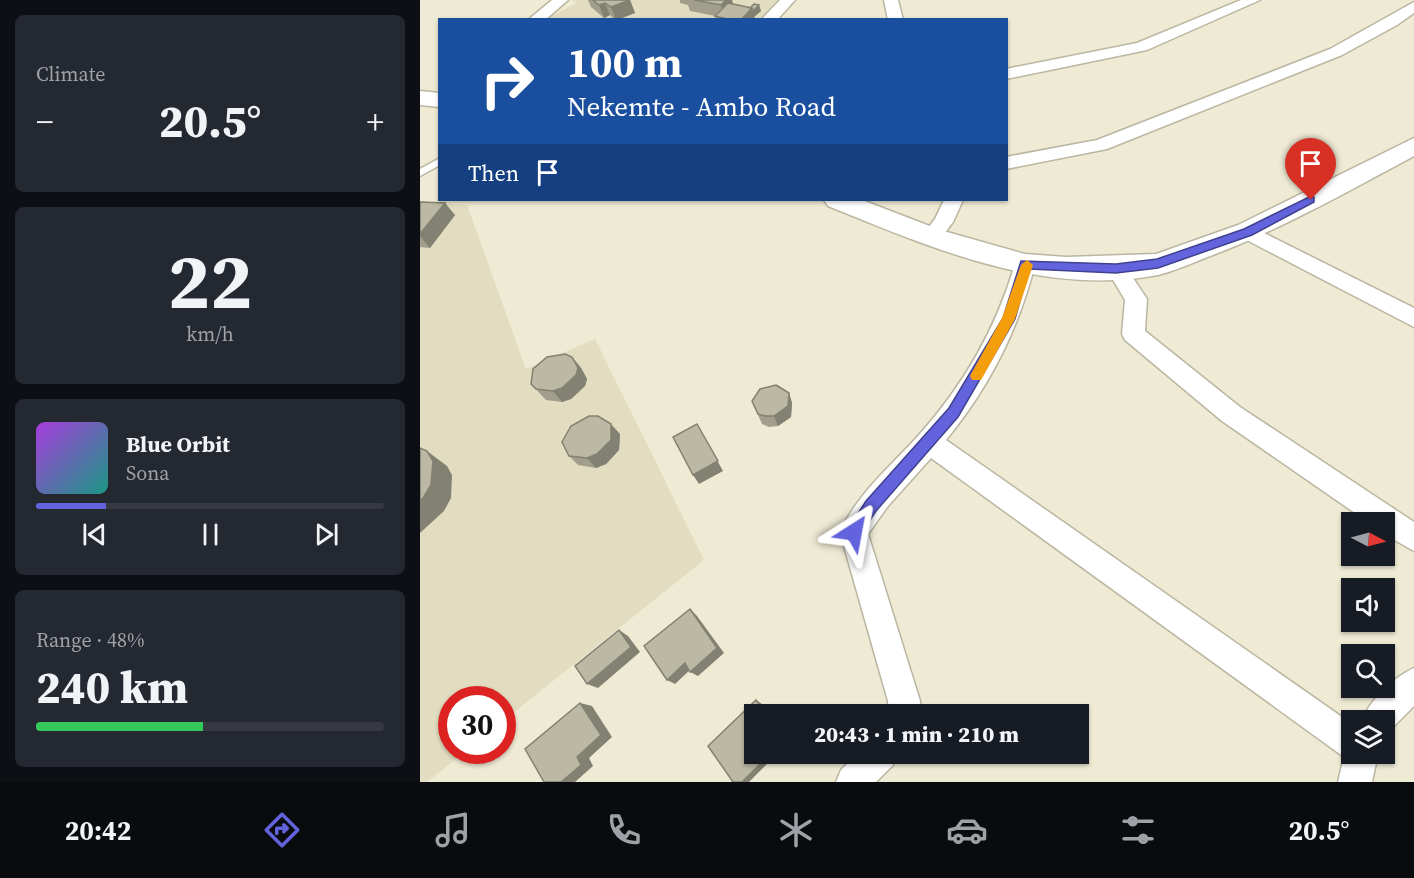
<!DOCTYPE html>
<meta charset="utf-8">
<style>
:root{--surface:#171b24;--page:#242831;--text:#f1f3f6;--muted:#9ea1a6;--line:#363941;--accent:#6364dd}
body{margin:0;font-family:"Source Serif 4",serif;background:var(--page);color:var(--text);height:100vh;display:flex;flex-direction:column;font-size:22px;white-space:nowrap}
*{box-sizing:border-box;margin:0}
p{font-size:20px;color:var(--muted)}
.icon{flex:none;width:33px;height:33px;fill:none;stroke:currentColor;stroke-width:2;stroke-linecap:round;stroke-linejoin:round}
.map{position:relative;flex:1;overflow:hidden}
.panel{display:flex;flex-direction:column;gap:15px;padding:15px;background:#0d0f14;width:420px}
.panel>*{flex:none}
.banner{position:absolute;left:18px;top:18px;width:570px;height:183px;border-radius:0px;box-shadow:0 2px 4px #0004;background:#1a4fa0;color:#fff;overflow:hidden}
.needle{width:39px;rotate:96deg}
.controls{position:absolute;left:921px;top:512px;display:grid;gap:12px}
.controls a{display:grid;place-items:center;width:54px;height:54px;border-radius:0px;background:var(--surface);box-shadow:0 2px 4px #0004;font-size:30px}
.speed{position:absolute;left:18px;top:686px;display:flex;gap:12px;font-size:30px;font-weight:700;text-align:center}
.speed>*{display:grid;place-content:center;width:78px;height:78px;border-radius:50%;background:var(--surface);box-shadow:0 2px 4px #0004;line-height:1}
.speed .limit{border:9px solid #d22;background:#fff;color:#111}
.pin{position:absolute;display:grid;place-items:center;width:51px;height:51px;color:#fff;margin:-62px -26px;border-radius:50% 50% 50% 0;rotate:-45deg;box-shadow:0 0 6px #0007}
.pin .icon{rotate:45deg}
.me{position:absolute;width:66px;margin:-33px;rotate:34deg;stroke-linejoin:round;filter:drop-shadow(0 0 4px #0008)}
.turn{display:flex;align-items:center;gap:21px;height:126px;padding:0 30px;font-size:27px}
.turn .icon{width:78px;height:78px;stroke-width:2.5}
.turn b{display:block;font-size:42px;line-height:51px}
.then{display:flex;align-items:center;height:57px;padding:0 30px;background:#0003;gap:12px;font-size:22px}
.big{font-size:45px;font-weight:800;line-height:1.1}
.panel .tile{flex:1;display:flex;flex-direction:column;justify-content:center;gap:9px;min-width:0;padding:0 21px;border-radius:9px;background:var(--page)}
.panel .dial{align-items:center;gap:0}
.dial b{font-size:78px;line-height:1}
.song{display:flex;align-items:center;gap:18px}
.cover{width:72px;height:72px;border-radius:9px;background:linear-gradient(135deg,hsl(280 70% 55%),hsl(170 70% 35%))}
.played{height:6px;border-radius:3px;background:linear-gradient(90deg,var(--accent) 20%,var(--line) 20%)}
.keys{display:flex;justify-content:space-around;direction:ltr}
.heat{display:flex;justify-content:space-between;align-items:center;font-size:33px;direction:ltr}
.charge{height:9px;border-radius:4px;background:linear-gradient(90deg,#34c759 48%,var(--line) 0)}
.trip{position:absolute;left:324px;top:704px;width:345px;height:60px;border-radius:0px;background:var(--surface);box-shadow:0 2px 4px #0004;font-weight:800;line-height:60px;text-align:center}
.dock{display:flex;height:96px;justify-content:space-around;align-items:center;background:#090b0e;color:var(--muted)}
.dock .icon{width:42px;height:42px}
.dock .active{color:var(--accent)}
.dock b{font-size:27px;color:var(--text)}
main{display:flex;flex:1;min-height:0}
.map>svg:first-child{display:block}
.built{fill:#e2ddc0}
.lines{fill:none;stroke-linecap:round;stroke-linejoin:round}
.service-casing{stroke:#bab6a1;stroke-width:3}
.minor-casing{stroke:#bab6a1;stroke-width:3}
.trunk-casing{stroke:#bab6a1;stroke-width:3}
.service{fill:#fff;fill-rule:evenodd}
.minor{fill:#fff;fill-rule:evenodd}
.trunk{fill:#fff;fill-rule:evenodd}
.wall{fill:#a19e8c}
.shaded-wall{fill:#838172}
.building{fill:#bbb8a3;stroke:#838172;stroke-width:1.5}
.route{fill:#6364dd;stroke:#404190;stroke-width:1.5}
.slow{fill:#f59e0b}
</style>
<main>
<section class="panel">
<div class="tile"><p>Climate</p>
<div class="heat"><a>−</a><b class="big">20.5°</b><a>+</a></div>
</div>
<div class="tile dial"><b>22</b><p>km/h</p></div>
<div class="tile">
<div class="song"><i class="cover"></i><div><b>Blue Orbit</b><p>Sona</p></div></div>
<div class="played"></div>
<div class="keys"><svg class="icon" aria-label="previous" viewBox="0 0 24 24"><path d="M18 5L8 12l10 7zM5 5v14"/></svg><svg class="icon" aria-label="pause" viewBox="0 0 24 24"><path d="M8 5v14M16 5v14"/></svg><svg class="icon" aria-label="next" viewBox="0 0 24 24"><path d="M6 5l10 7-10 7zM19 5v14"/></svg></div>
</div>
<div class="tile"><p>Range · 48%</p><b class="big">240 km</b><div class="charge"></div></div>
</section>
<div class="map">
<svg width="994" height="782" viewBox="0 0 994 782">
<rect width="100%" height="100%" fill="#eeead4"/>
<g class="built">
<path d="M152 0H359L340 19 124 20 156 3Z"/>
<path d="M0 201 47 205 106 369 175 339 284 560 83 721 82 699H32V750H47L7 782H0Z"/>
</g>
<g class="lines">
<defs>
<path id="service" d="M20 158V165L0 176V169Z"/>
<g id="minor">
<path d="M132 0H148L125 20H108Z"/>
<path d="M360 0H375L357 20H341Z"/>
<path d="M464 0H478L483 20H468Z"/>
<path d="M821 0H840L727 50 586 79V69L717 43Z"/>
<path d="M994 2V13L977 25 922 55 687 149 586 169V157L677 140 910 49Z"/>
<path d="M524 200H543L533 222 518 242H504L501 237 515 219Z"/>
<path d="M828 225 994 308V327L821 237 818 232 821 227Z"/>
<path d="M605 256 612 259 615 264C599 328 569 388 526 440L932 724V753H958L952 782H918L924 757 511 458 468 506 448 534 500 701 501 714H469L468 701 420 532C437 494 471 466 498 436 544 385 576 329 595 264L598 259Z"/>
<path d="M696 260 703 263 727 299 725 331 820 407 994 522V551L964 534V522H948L802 421 705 340 702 334 705 300 686 268 689 263Z"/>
<path d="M994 668V706L969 731 964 733V720H942C950 700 974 677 994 668Z"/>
<path d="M438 753H477L473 765 456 782H416L421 770Z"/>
</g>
<g id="trunk">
<path d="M0 91 20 93V107L0 105Z"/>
<path d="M994 138V156C925 193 858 231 785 258 770 264 754 271 738 275 623 297 512 248 408 206L404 200H442L520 230 605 254 646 257 736 254 818 225Z"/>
</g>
</defs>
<use href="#service" class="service-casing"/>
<use href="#minor" class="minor-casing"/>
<use href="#trunk" class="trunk-casing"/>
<use href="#service" class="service"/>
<use href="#minor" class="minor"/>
<use href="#trunk" class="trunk"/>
</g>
<g class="wall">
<path d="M168 0H210L215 13 197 20H195L190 15 184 18 171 7Z"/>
<path d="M260 0H312L313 4 330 8 339 5 341 11 334 17 335 20H296L295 16 270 11 268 5 260 3Z"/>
<path d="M0 202 35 215 10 248 0 247Z"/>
<path d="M152 357 161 368 167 379 165 386 151 399 142 402 126 400 111 384Z"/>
<path d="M369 393 372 403 371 417 358 426 349 427 342 424 332 401Z"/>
<path d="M200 434 199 450 186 464 176 468 158 465 149 456Z"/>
</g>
<g class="shaded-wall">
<path d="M210 0 215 13 196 20 191 7Z"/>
<path d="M306 0H312L314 8 304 18 301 5Z"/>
<path d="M185 3 190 15 184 18 179 5Z"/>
<path d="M339 5 341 11 334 17 335 20H321L332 8Z"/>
<path d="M25 203 35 215 10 248 0 236V234Z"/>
<path d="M152 357 161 368 167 379 165 386 151 399 142 402 133 391Z"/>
<path d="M369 393 372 403 371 417 358 426 354 416Z"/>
<path d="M191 424 200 434 199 450 186 464 176 468 167 458Z"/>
<path d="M277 424 303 471 279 484 273 475Z"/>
<path d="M7 451 27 466 32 475 31 498 24 511 0 533V501Z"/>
<path d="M270 609 277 616 304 653 278 676 270 672Z"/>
<path d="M199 630 208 636 220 652 178 688 167 684Z"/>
<path d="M265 663 272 668 255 684 247 680Z"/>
<path d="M336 700 342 704 349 714H346Z"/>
<path d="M160 703 172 706 192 737 169 758 173 766 155 782H141L157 757Z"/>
<path d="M351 753H358L329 782H322Z"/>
</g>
<g class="building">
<path d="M173 0H210L191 7 185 3 179 5Z"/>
<path d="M274 0H306L301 5Z"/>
<path d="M308 3 332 8 321 20H311L295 16Z"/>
<path d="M334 4 339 5 333 11 332 8H330Z"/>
<path d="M0 202 25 203 0 234Z"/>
<path d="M145 354 152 357 158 368 156 375 142 388 133 391 116 389 111 384 113 369 127 357Z"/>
<path d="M356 385 369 393 368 406 354 416H345L338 414 332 401 340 389Z"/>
<path d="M169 416H178L191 424V440L177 454 167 458 149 456 142 442 151 426Z"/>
<path d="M277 424 298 461 273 475 253 437Z"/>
<path d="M0 448 7 451 13 461 11 485 3 498 0 501Z"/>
<path d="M270 609 297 648 270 672 265 663 247 680 224 646Z"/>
<path d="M199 630 211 647 167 684 155 666Z"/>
<path d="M336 700 346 714H334V753H351L322 782H313L288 746Z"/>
<path d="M160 703 181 735 157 757 161 765 141 782H124L105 749Z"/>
</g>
<path class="route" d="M891 196 894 197V202L832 235 738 268 696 273 609 269 595 319 538 417 456 511 439 537 434 539 428 537 426 532 446 501 529 408 583 318 601 261 696 264 737 259 824 229Z"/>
<path class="slow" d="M607 260 613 265 595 319 561 380H552L550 376 582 318 601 265Z"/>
</svg>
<div class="controls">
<a><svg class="needle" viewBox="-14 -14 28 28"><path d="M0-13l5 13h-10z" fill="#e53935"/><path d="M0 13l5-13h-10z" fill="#9ea1a6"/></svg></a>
<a><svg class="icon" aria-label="sound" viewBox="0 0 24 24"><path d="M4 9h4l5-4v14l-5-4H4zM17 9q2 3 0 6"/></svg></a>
<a><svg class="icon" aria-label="search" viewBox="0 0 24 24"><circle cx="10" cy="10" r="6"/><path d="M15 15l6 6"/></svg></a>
<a><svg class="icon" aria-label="layers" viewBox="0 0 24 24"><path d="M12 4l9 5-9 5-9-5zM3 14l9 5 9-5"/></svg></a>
</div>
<div class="speed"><div class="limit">30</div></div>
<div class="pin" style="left:891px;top:200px;background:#d93025"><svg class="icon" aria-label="arrive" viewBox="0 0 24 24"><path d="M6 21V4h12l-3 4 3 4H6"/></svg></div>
<svg class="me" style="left:434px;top:532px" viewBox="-20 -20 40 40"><path d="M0-17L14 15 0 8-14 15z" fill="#6364dd" stroke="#fff" stroke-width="4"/></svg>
<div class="trip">20:43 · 1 min · 210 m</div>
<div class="banner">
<div class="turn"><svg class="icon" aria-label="right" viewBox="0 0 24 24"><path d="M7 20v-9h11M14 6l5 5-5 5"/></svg><div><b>100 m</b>Nekemte - Ambo Road</div></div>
<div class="then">Then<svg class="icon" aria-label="arrive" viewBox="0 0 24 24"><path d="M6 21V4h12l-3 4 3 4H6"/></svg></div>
</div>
</div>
</main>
<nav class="dock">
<b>20:42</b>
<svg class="icon active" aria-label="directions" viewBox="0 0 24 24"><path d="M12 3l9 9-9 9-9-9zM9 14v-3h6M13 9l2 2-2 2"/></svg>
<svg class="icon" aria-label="music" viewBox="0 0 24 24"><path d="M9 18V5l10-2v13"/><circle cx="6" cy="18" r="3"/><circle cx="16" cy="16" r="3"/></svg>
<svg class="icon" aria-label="phone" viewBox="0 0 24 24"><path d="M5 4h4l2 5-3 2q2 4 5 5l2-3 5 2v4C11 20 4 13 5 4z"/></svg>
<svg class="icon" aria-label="climate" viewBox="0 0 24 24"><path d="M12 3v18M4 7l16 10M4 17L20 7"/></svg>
<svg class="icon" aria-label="car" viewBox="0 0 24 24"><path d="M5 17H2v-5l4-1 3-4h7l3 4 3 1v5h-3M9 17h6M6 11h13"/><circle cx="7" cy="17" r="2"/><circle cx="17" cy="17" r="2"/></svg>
<svg class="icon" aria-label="filters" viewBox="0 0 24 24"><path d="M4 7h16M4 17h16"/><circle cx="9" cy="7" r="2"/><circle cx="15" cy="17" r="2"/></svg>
<b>20.5°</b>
</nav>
